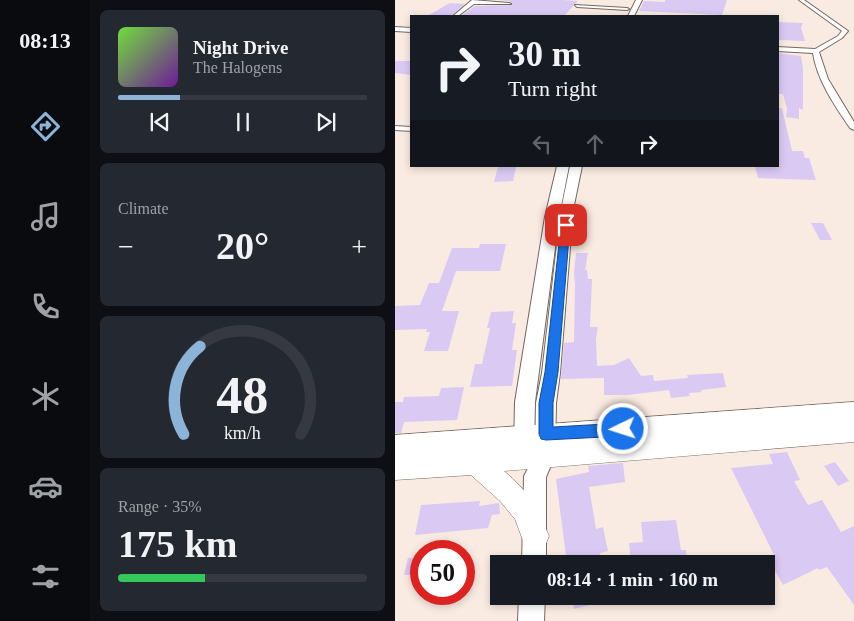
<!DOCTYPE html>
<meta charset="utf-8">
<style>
:root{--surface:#171b24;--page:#242831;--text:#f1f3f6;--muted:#9ea1a6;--line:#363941;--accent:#8cb4d9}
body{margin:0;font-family:"Times New Roman",serif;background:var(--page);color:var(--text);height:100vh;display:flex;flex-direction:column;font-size:19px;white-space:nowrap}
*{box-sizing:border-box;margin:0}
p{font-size:16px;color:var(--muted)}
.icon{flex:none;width:28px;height:28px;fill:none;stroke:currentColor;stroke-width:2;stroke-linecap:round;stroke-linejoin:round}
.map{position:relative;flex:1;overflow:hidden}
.side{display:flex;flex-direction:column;gap:10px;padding:10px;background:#0d0f14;width:305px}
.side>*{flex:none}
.top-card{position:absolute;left:15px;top:15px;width:369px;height:152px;border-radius:0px;box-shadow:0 2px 8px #0003;background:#171b24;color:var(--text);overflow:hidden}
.speed{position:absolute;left:15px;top:540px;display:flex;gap:10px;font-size:25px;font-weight:700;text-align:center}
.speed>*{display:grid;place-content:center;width:65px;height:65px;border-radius:50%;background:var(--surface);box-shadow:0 2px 8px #0003;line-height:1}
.speed .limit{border:8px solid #d22;background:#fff;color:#111}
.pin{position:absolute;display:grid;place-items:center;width:42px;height:42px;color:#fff;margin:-21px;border-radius:10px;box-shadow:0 2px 8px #0006}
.me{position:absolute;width:55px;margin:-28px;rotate:266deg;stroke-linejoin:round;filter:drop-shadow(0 0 4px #0008)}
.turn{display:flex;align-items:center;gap:18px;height:105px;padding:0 15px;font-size:22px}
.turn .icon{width:65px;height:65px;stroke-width:2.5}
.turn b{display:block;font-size:35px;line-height:42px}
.lanes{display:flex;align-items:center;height:48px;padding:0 15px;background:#0003;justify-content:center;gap:25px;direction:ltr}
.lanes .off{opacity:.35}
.big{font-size:38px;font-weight:600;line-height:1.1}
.side .card{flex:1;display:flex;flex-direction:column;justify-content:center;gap:8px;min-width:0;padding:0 18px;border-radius:8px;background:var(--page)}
.side .dial{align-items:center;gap:0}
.dial svg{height:130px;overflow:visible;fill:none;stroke:var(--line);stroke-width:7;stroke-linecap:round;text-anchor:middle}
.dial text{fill:var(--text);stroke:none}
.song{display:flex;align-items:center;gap:15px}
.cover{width:60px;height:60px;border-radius:8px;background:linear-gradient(135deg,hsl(100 70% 55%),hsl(280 70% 35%))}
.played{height:5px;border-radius:2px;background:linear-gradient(90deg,var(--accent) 25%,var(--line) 25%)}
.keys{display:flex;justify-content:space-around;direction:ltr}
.heat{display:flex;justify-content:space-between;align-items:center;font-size:28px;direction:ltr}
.charge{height:8px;border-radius:4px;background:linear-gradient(90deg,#34c759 35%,var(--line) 0)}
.trip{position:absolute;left:95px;top:555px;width:285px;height:50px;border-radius:0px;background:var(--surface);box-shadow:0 2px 8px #0003;font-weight:600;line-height:50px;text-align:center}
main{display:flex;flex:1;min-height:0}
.dock{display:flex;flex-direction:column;width:90px;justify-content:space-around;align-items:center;background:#090b0e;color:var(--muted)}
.dock .icon{width:35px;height:35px}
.dock .on{color:var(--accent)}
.dock b{font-size:22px;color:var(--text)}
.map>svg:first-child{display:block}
.building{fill:#dac9f3}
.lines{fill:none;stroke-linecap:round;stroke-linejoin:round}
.minor-casing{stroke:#746860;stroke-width:2}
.tertiary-casing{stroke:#746860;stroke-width:2}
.secondary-casing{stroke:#746860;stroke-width:1}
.minor{fill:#fff;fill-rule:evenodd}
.tertiary{fill:#fff;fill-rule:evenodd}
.secondary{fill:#fff;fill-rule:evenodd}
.route{fill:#1a73e8;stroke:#114b97}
</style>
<main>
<nav class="dock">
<b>08:13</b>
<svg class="icon on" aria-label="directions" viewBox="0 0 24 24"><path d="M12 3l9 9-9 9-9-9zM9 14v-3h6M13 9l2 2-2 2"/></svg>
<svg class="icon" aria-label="music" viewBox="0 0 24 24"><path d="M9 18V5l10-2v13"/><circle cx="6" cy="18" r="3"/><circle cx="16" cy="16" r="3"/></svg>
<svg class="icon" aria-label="phone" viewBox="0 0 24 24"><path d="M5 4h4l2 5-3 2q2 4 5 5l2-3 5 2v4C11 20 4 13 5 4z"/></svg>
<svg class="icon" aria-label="climate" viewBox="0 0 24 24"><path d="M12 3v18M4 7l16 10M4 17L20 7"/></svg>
<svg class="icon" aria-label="car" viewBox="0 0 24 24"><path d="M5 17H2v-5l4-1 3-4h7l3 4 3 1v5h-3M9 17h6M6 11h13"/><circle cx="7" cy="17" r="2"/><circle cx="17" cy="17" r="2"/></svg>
<svg class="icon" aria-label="filters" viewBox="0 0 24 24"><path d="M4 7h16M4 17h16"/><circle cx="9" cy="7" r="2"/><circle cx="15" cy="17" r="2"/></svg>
</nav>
<section class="side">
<div class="card">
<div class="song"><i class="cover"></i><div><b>Night Drive</b><p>The Halogens</p></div></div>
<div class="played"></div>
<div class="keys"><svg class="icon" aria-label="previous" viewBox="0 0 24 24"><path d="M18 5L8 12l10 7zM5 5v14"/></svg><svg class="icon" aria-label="pause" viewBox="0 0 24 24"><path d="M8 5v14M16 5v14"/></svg><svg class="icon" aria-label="next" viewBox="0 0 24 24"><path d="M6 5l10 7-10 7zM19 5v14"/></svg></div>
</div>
<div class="card"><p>Climate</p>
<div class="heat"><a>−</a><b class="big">20°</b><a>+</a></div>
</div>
<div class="card dial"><svg viewBox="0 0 100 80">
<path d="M14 69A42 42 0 1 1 86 69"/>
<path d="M14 69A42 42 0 0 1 24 15" stroke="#8cb4d9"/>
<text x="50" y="56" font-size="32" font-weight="700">48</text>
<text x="50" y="72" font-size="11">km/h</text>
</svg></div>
<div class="card"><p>Range · 35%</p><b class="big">175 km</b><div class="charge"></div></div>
</section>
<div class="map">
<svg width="459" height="621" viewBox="0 0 459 621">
<rect width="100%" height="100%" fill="#faebe2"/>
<g class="building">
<path d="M104 0H167L183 1 169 16H66L80 6 117 5 115 1Z"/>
<path d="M270 0H332L327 15 244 11 249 1 270 2Z"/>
<path d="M55 3 70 4 56 16H32Z"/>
<path d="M382 22 408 23 406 28 410 41 382 40Z"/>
<path d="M382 53 406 56 408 68V110L404 108V119L391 117 392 109 388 94H382Z"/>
<path d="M0 61H16V75L0 73Z"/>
<path d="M382 108H387L397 151H408L410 158H414L421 180 363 178 360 166H382Z"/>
<path d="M103 167H121L118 181 99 182Z"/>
<path d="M416 223H428L437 240H425Z"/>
<path d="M85 244H111L105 271H61L47 311H64L53 351H29L35 332H31L32 329 0 330V306L25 305 34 283H44L57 248H84Z"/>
<path d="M181 253H193L190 270H192L193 279H197L195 327H203L201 339 202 366 219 365 234 358 246 376 258 375 259 381 293 378 292 375 328 373 331 387 306 390 307 392 294 393 295 396 276 398 274 390 232 395H209V378L166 379 169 343 179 342 180 285 179 273Z"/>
<path d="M119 311 117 323H121L117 350H122L117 386 75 387 80 364H87L95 328H92L96 312Z"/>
<path d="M69 387 62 420 9 422 6 433H0V402H8L9 397 44 396 46 388Z"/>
<path d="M392 452 405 480 399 481 413 505 427 500 446 532 459 526V605L432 567 424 570 423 568 388 585 374 560 380 557 336 468 378 464 374 454Z"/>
<path d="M440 462 454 481 443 486 429 466Z"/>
<path d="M228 463 230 482 194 487 201 529 208 527 213 551 205 553 207 564H172L161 479 194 472 193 466Z"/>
<path d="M85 501 84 506 104 503 105 514 97 515 93 528 20 535 26 505Z"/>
<path d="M281 520 286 550H291L293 564H236L234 543 248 542 246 522Z"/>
<path d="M13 558H26V575H9Z"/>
<path d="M177 596H213L214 600 179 609Z"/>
</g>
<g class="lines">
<defs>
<g id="minor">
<path d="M77 0 114 3 116 4H79L63 16H58Z"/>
<path d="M404 0H409L453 31 447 38 424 52 433 79 459 122V130L455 128C440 106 422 80 418 53L382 51V47L420 49 443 36 447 31Z"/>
<path d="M180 5 232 8 234 9 232 10 182 7Z"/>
<path d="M0 27 16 28V32L0 31Z"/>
<path d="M0 126 16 127V131L0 130Z"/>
</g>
<g id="tertiary">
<path d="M241 0H247L239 16H233Z"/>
<path d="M162 166H174L164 217 140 402 139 447 136 454 129 456 122 454 119 447 120 402 150 217Z"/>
<path d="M175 166H187L178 210 165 373 161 403 160 456 151 477V564H127L129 476 140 455 141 403 147 373 166 210Z"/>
<path d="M124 596H150L149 621H123Z"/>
</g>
<path id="secondary" d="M459 402V442L109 471C134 492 141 506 154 536L150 546 140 550 130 546 120 519 105 501 76 475 0 480V435Z"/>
</defs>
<use href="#minor" class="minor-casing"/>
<use href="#tertiary" class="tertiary-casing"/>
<use href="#secondary" class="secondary-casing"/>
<use href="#minor" class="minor"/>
<use href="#tertiary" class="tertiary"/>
<use href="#secondary" class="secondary"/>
</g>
<path class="route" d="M171 222 175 225 163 372 158 403V427L228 423 232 425 235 429 232 434 228 436 151 440 146 439 144 434V403L150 372 166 225Z"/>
</svg>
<div class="speed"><div class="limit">50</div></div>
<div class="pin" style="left:171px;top:225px;background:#d93025"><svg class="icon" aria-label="arrive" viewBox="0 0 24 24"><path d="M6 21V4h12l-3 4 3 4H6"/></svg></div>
<svg class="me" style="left:228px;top:429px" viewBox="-20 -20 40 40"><circle r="17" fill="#1a73e8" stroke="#fff" stroke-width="3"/><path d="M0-11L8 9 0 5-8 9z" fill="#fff"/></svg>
<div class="trip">08:14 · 1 min · 160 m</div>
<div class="top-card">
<div class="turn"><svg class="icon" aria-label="right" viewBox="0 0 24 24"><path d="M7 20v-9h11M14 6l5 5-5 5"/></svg><div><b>30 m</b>Turn right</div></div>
<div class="lanes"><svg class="icon off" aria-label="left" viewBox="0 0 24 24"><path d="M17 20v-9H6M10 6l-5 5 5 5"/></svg><svg class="icon off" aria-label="ahead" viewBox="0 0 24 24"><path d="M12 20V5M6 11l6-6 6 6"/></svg><svg class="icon" aria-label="right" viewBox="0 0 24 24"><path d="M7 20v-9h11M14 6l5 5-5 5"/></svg></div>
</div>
</div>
</main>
